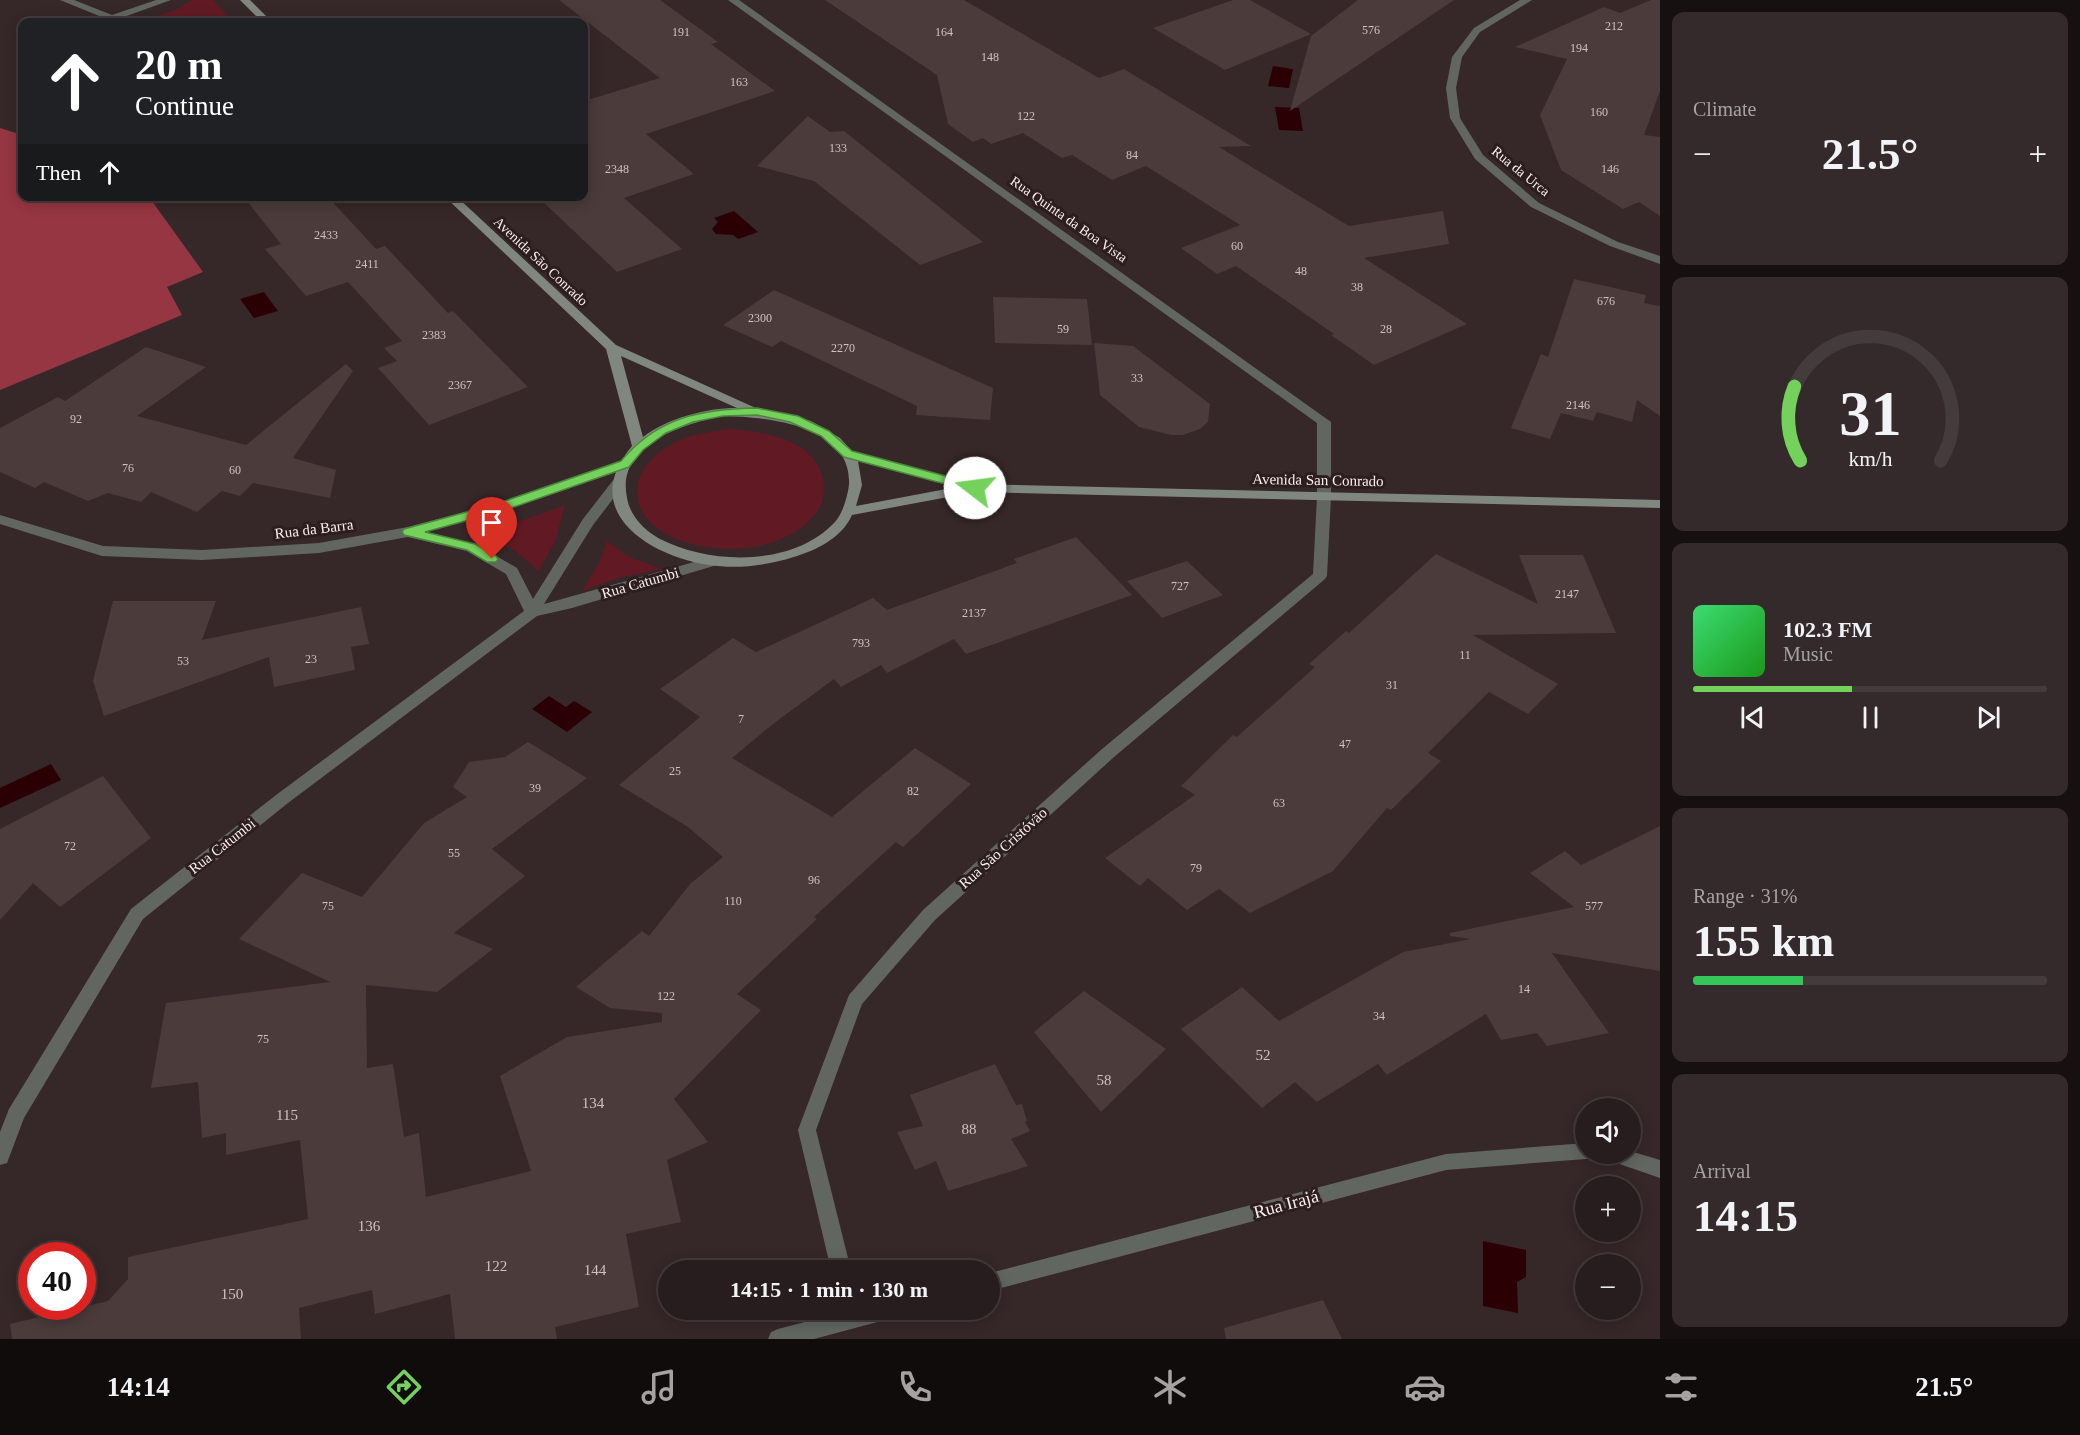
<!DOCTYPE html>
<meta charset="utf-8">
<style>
:root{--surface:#281d1e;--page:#342a2b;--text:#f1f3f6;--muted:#a5a2a4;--line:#443b3c;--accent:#74d25c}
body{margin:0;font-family:"Times New Roman",serif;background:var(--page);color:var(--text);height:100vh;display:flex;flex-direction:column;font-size:22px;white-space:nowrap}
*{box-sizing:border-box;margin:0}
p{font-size:20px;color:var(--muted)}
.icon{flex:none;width:33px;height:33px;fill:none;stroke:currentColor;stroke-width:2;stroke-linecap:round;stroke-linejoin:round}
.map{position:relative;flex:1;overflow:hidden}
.sheet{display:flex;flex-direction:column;gap:12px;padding:12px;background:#161010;width:420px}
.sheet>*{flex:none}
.banner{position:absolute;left:18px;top:18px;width:570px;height:183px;border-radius:12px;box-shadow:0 3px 15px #0003,0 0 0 2px var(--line);background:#202124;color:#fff;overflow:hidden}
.fabs{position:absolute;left:1575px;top:1098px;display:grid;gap:12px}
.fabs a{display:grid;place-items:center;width:66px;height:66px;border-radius:50%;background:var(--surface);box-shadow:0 3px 15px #0003,0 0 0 2px var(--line);font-size:30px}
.speed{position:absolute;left:18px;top:1242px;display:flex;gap:12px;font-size:30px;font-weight:700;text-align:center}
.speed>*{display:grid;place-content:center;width:78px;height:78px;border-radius:50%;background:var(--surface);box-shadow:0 3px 15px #0003,0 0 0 2px var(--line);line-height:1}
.speed .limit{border:9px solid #d22;background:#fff;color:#111}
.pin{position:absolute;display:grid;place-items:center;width:51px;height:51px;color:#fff;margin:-62px -26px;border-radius:50% 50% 50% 0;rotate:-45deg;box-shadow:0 0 6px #0007}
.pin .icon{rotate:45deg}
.me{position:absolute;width:66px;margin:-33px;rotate:285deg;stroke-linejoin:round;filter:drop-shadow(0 0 4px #0008)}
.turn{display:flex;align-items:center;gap:21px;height:126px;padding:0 18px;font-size:27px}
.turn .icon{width:78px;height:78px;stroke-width:2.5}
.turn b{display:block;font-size:42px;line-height:51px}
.then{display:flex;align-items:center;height:57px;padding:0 18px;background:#0003;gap:12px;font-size:22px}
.big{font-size:45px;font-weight:700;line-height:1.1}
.sheet .tile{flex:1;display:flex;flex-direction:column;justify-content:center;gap:9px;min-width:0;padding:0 21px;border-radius:12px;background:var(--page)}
.sheet .dial{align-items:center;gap:0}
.dial svg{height:156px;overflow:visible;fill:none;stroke:var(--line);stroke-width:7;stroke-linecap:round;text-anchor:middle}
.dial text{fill:var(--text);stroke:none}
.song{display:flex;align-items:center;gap:18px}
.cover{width:72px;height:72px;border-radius:9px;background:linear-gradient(135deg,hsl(140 70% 55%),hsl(120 70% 35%))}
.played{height:6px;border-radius:3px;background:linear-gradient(90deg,var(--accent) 45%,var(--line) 45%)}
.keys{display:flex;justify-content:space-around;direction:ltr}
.heat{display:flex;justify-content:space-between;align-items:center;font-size:33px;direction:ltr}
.charge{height:9px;border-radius:4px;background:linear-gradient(90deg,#34c759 31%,var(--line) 0)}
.trip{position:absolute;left:658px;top:1260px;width:342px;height:60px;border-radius:30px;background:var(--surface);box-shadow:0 3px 15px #0003,0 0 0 2px var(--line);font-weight:700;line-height:60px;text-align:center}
.dock{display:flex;height:96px;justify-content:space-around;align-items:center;background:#100c0c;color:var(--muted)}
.dock .icon{width:42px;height:42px}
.dock .current{color:var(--accent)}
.dock b{font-size:27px;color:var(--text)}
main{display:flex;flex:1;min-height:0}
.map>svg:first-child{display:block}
.green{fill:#611a24}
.forest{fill:#963642}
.water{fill:#2b0005}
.building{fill:#4b3b3b}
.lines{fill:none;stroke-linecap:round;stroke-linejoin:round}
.street{fill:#626661;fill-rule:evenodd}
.secondary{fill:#80877f;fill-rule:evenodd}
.route{fill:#74d25c;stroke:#4b883c;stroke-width:1.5}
.labels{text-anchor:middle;stroke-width:6;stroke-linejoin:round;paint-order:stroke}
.number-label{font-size:12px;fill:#cec2c2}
.far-street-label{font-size:14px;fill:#f9efef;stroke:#2c1d1e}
.street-label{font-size:15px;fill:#f9efef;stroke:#2c1d1e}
.near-number-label{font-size:15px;fill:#cec2c2}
.near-street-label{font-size:18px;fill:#f9efef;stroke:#2c1d1e}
</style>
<main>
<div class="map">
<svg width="1660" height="1339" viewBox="0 0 1660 1339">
<rect width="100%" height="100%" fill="#362728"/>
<g class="green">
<path d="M192 0H213L234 22H141L177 9Z"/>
<path d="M729 429C763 432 814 438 823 479 825 489 824 501 818 510 789 554 715 557 672 537 623 514 628 468 672 444 689 434 710 432 729 429Z"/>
<path d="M565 505 556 539 539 571 513 549 462 531 518 522Z"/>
<path d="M607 541 629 557 662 569 622 577 582 591 600 561Z"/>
</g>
<path class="forest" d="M0 128 22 135V196L149 197 203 272 167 287 182 315 0 390Z"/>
<g class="water">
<path d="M1273 66 1293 69 1289 88 1268 86Z"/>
<path d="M1275 107 1299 108 1303 131 1279 130Z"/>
<path d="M734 211 758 232 738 239 733 235 716 234 712 229 718 222 714 218Z"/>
<path d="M264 292 278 311 254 318 240 299Z"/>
<path d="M549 696 566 707 574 701 592 712 567 732 532 709Z"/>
<path d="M51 764 61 780 0 808V788Z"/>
<path d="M1483 1241 1526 1250V1277L1517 1282 1518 1313 1483 1306Z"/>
</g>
<g class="building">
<path d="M559 0H660L718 42 711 44 775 91 646 134 694 174 624 198 682 249 617 272 537 196H584V101L660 78Z"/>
<path d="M825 0H964L1099 78 1124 69 1251 146 1219 147 1349 226 1443 211 1449 244 1364 258 1467 324 1374 365 1331 335 1334 334 1236 266 1217 274 1181 248 1240 225 1146 166 1112 180 1072 155 1062 158 1023 133 991 144 983 138 973 142 948 124 937 75Z"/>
<path d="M1233 0H1250L1311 34 1225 70 1153 28Z"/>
<path d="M1358 0H1454L1290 111 1311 36Z"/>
<path d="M1651 0H1660V91L1644 135 1660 137V216L1639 202 1623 209 1561 170 1540 115 1567 59 1515 47 1604 7 1620 13Z"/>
<path d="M808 116 830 132 844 131 983 242 920 265 814 181 757 166Z"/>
<path d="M243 196H327L376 249 385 246 448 313 453 311 528 387 429 425 378 368 397 361 384 348 402 341 348 282 306 296 265 249 281 244Z"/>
<path d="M1574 279 1646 295 1644 303 1660 306V416L1637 400 1632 422 1597 412 1593 421 1561 413 1550 439 1511 428 1541 354 1548 357Z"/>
<path d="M774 290 993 388 990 420 916 415 917 406 781 341 772 347 723 325Z"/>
<path d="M993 297 1087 299 1092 345 995 343Z"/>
<path d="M1094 343 1133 346 1210 404 1208 422 1200 429 1183 435H1171L1139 427 1100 395Z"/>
<path d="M146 347 206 367 137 416 246 445 346 364 353 371 293 458 336 470 330 498 253 483 240 496 222 491 197 512 151 492 141 502 108 493 88 501 44 482 35 488 0 472V428L58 397 65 401Z"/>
<path d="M1076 537 1132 595 966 654 954 639 887 673 881 665 841 687 834 679 773 724 732 758 832 817 915 748 971 784 903 847 896 842 814 917 817 919 737 994 761 1010 674 1099 708 1142 667 1160 681 1222 626 1234 639 1307 555 1327 557 1339H455L450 1294 375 1314 372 1290 299 1308 301 1339H12L10 1324 108 1301 128 1279V1257L308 1219 300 1140 226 1155V1133L202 1138 198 1082 151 1088 166 1003 330 982 239 939 302 873 362 897 424 823 467 797 453 787 469 762 505 757 528 742 587 778 492 849 525 876 454 933 493 949 437 992 366 985 367 1068 393 1064 404 1137 419 1133 426 1197 531 1171 500 1076 567 1037 662 1022V1013L610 1008 576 987 642 931 649 936 690 884 723 857 688 827 619 785 700 717 660 689 733 638 756 652 873 598 887 610 1017 563 1014 559Z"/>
<path d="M1436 554 1538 604 1519 555H1583L1616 633 1473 635 1558 684 1528 714 1489 692 1428 753 1441 761 1391 810 1387 808 1333 871 1250 913 1219 889 1187 910 1148 878 1140 886 1105 858 1195 795 1181 786 1233 735 1237 737 1315 667 1309 664 1346 631 1349 633Z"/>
<path d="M1187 561 1223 595 1162 618 1127 581Z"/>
<path d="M113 601H216L202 640 361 607 369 644 351 647 355 670 274 687 269 657 104 716 93 681Z"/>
<path d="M103 776 151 838 60 907 33 883 0 920V829Z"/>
<path d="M1660 826V971L1552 953 1609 1033 1547 1046 1537 1033 1501 1040 1486 1014 1387 1075 1378 1064 1317 1102 1295 1082 1262 1108 1181 1029 1242 987 1279 1021 1403 952 1471 939 1450 936V933L1574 907 1530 873 1565 851 1581 865Z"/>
<path d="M1084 991 1166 1049 1101 1112 1034 1032Z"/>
<path d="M995 1064 1016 1105 1022 1104 1027 1121 1025 1122 1030 1131 1011 1139 1028 1166 948 1191 936 1161 915 1170 897 1132 923 1126 910 1095Z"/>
<path d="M1323 1300 1342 1339H1226L1224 1328Z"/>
</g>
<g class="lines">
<g class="street">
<path d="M60 0H74L112 15 156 0H171L121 18 127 22H114Z"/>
<path d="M728 0H739L1331 422V497L1327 576 1325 579 1114 757 935 920 862 1004 816 1130 851 1270H831L798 1130 849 995 923 910 1102 749 1313 574 1317 497V423Z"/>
<path d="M1520 0H1532L1480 32 1462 57 1456 88 1460 118 1483 155 1539 203 1618 242 1660 256V264L1610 246 1531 207 1475 159 1450 118 1446 88 1452 57 1474 28Z"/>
<path d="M625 460 632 464 630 467 506 510 426 532 476 544 517 568 533 599 583 519 614 479 619 478 626 482 593 525 544 604 712 557 717 559 719 562 717 565 572 608 537 616 288 803 143 919 24 1118 7 1163 0 1165V1132L9 1109 131 909 276 795 524 611 506 574 467 551 408 537 319 553 202 560 102 556 0 524V515L103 546 202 550 319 543 408 527 496 504Z"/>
<path d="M1586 1143V1154H1594L1593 1157 1586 1159 1446 1170 990 1291V1273L1446 1154Z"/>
<path d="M1630 1151 1660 1160V1178L1608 1160 1606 1154H1630Z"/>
<path d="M851 1310H895L892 1317 885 1320 814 1339H768L771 1332 778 1329Z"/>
</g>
<g class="secondary">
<path d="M240 0H250L272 22H262Z"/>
<path d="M444 196H456L616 345 758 409 811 421 840 438 852 451 974 484 1660 500V508L975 492 852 515C844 533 826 545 808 552 778 564 742 570 709 565 649 556 577 511 632 446L606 349ZM621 356 737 408C706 408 668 418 643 437ZM723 416C765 417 852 424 849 484 848 495 843 513 835 522 793 567 711 565 660 539 645 531 630 516 627 498 616 444 683 424 723 416ZM858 461 957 487 856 506 862 485Z"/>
</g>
</g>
<path class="route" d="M757 408 798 416 829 431 852 451 979 485 981 488 975 492 844 457 821 436 790 422 757 415 723 416 693 422 666 433 643 450 629 467 505 510 425 532 475 544 496 556 498 559 496 562H487L467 550 404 535 402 532 404 529 496 504 621 461C658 417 701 409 757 408Z"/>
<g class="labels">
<g class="number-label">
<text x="1614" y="30">212</text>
<text x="1371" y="34">576</text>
<text x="681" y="36">191</text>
<text x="944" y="36">164</text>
<text x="1579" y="52">194</text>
<text x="990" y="61">148</text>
<text x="739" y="86">163</text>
<text x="1599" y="116">160</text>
<text x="1026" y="120">122</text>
<text x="838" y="152">133</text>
<text x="1132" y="159">84</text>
<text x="617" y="173">2348</text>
<text x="1610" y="173">146</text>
<text x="326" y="239">2433</text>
<text x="1237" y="250">60</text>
<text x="367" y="268">2411</text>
<text x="1301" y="275">48</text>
<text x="1357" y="291">38</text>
<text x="1606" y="305">676</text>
<text x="760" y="322">2300</text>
<text x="1063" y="333">59</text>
<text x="1386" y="333">28</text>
<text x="434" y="339">2383</text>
<text x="843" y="352">2270</text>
<text x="1137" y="382">33</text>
<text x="460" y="389">2367</text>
<text x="1578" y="409">2146</text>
<text x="76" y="423">92</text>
<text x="128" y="472">76</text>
<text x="235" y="474">60</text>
<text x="1180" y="590">727</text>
<text x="1567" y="598">2147</text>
<text x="974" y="617">2137</text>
<text x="861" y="647">793</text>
<text x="1465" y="659">11</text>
<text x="311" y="663">23</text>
<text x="183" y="665">53</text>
<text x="1392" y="689">31</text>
<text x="741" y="723">7</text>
<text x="1345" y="748">47</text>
<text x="675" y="775">25</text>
<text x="535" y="792">39</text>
<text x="913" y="795">82</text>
<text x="1279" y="807">63</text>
<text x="70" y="850">72</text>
<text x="454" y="857">55</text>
<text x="1196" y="872">79</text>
<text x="814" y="884">96</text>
<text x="733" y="905">110</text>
<text x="328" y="910">75</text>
<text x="1594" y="910">577</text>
<text x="1524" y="993">14</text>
<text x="666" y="1000">122</text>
<text x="1379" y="1020">34</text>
<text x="263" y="1043">75</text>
</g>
<g class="far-street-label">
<text transform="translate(1521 171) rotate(39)" y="5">Rua da Urca</text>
<text transform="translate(1069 219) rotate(35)" y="5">Rua Quinta da Boa Vista</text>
<text transform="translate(541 261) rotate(43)" y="5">Avenida São Conrado</text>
</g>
<g class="street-label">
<text transform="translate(1318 480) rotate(1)" y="5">Avenida San Conrado</text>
<text transform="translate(314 529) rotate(-7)" y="5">Rua da Barra</text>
<text transform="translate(640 583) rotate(-16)" y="5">Rua Catumbi</text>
<text transform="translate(222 846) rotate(-38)" y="5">Rua Catumbi</text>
<text transform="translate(1003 848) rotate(-42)" y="5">Rua São Cristóvão</text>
</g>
<g class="near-number-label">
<text x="1263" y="1060">52</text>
<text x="1104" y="1085">58</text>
<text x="593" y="1108">134</text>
<text x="287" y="1120">115</text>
<text x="969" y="1134">88</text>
<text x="369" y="1231">136</text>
<text x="496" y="1271">122</text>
<text x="595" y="1275">144</text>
<text x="232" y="1299">150</text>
</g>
<g class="near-street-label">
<text transform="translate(1286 1204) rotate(-15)" y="6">Rua Irajá</text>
</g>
</g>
</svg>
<div class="fabs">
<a><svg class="icon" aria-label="sound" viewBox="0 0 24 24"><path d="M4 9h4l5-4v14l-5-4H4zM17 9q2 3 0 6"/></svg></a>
<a>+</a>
<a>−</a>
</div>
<div class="speed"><div class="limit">40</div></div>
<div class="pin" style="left:492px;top:559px;background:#d93025"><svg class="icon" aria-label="arrive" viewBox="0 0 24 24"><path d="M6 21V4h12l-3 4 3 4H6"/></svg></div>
<svg class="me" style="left:975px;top:488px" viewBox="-20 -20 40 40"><circle r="19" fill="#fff"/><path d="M0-13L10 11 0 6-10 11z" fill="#74d25c"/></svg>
<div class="trip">14:15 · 1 min · 130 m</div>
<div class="banner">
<div class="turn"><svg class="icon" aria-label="ahead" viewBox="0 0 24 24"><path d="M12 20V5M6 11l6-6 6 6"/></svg><div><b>20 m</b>Continue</div></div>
<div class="then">Then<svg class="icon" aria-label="ahead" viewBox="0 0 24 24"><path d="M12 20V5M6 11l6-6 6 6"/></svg></div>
</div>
</div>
<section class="sheet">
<div class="tile"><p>Climate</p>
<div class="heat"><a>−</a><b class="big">21.5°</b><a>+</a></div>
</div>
<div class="tile dial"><svg viewBox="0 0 100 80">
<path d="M14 69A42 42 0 1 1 86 69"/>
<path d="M14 69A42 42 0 0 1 11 31" stroke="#74d25c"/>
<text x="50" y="56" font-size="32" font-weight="700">31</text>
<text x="50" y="72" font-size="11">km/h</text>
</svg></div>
<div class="tile">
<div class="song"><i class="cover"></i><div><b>102.3 FM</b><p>Music</p></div></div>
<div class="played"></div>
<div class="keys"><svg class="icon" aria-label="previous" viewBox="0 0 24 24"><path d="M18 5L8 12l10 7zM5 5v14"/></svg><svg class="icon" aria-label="pause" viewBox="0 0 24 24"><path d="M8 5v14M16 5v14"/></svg><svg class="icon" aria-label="next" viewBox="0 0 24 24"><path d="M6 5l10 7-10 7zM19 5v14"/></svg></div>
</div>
<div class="tile"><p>Range · 31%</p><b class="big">155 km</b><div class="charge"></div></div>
<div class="tile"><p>Arrival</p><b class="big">14:15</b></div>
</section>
</main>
<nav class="dock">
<b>14:14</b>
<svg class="icon current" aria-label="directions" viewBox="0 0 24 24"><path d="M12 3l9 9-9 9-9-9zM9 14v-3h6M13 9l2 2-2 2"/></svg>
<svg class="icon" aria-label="music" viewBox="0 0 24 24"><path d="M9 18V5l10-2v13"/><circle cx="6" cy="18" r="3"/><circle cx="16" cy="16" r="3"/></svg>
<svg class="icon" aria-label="phone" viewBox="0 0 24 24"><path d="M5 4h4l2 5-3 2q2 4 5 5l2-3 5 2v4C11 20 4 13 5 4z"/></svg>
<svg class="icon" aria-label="climate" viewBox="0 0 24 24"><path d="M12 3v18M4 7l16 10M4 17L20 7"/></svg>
<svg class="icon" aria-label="car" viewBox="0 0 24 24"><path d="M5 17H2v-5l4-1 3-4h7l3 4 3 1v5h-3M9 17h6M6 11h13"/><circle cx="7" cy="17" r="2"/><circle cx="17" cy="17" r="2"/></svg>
<svg class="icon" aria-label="filters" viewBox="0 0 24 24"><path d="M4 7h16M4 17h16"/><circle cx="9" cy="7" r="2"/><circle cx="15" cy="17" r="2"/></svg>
<b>21.5°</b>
</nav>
